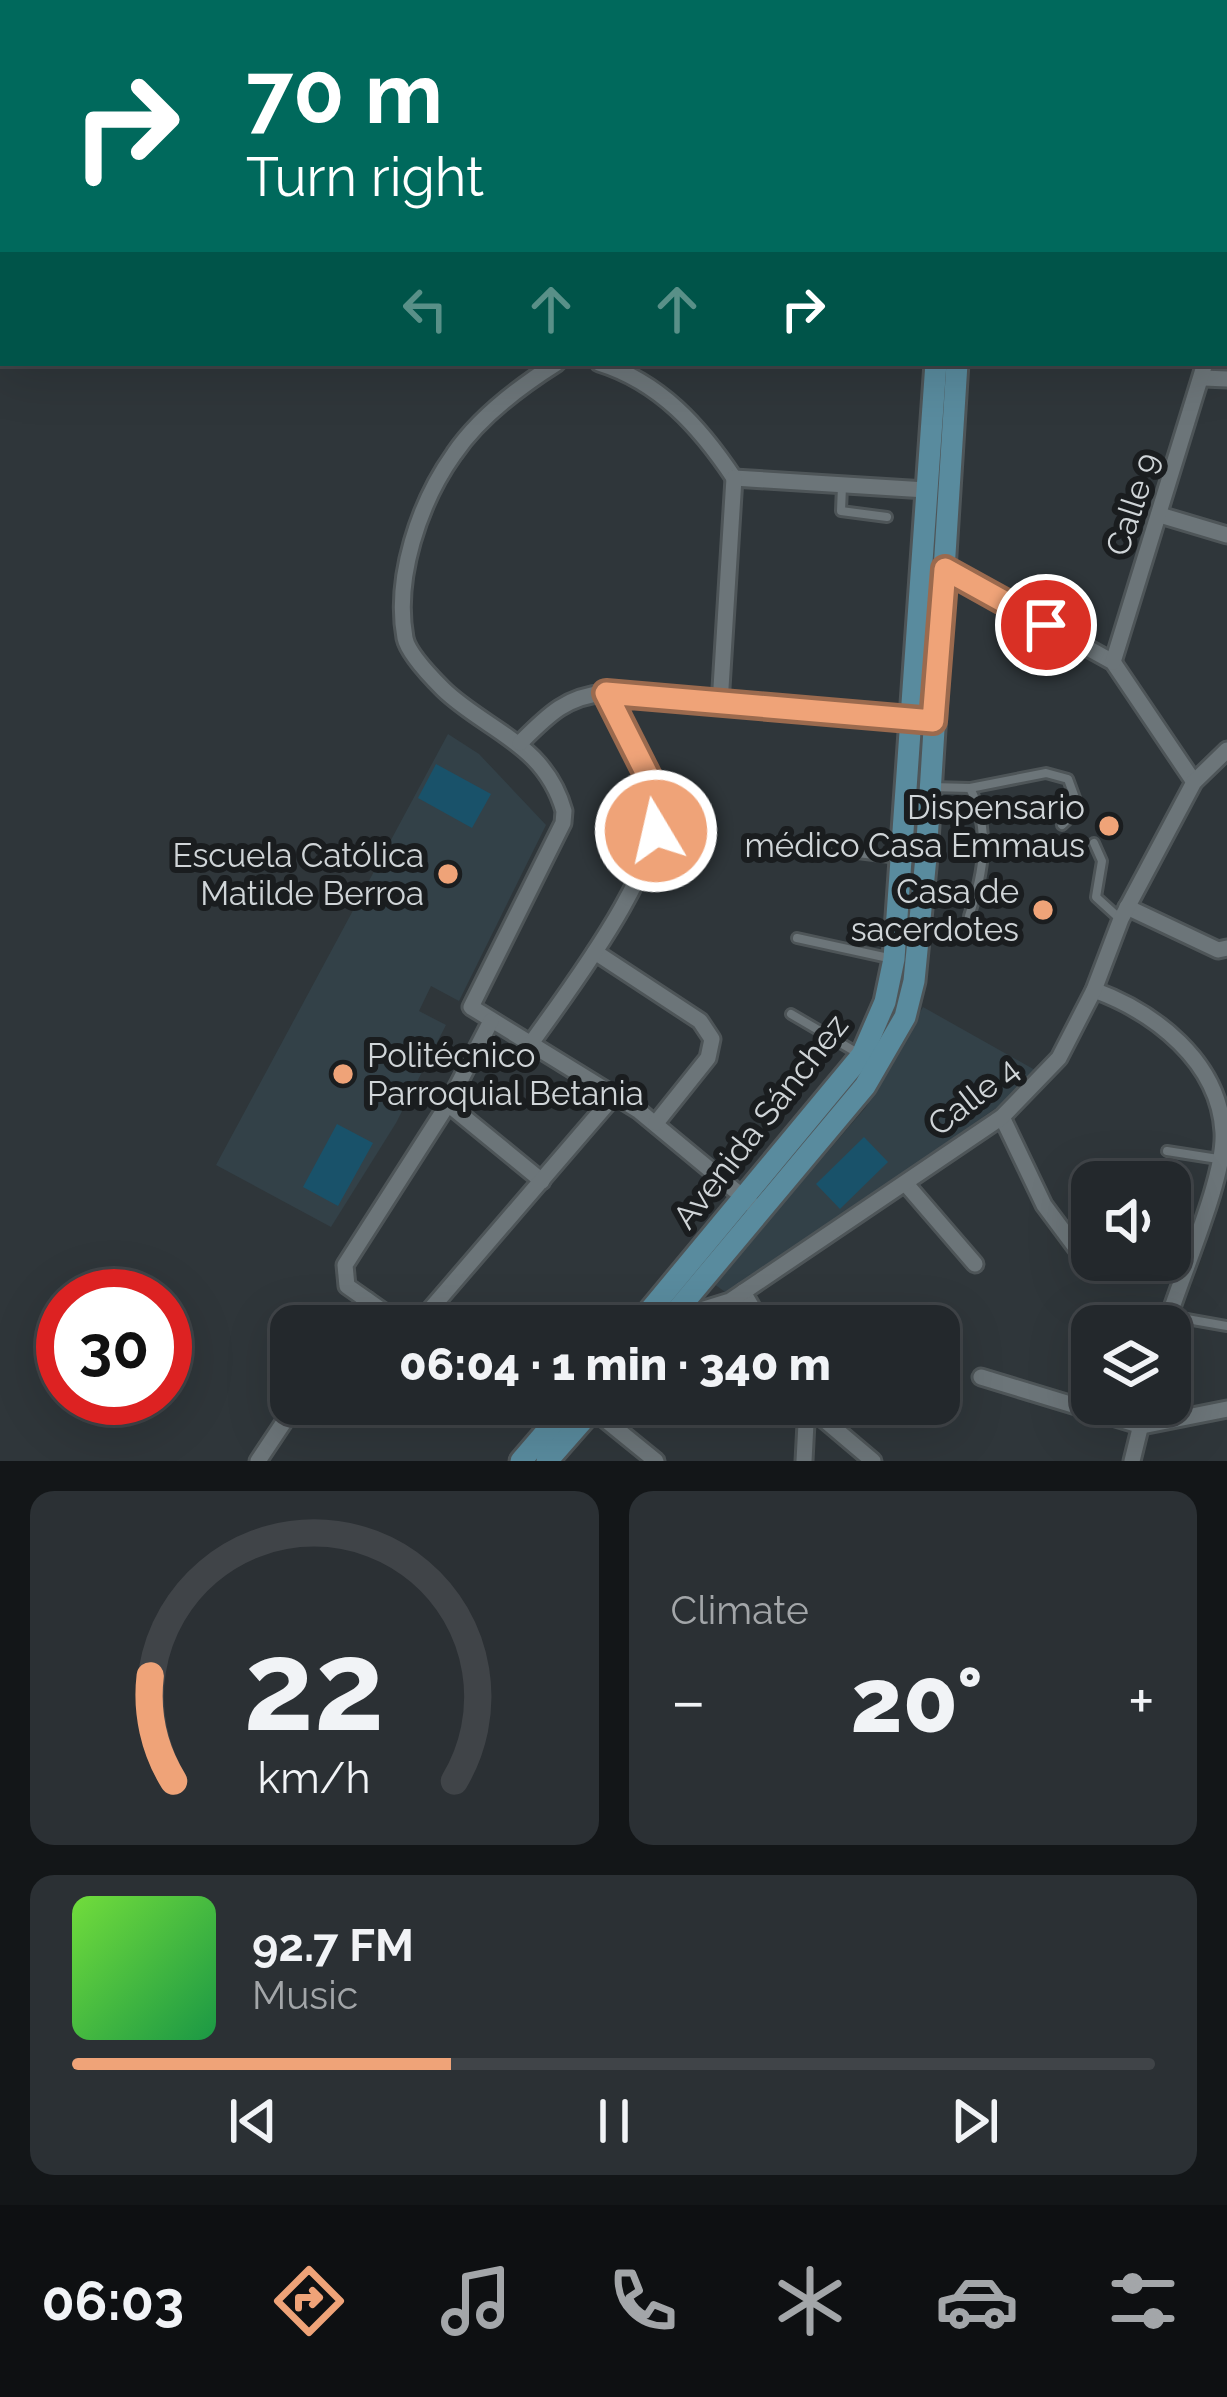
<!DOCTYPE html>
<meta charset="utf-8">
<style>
:root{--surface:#23282c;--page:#2b3034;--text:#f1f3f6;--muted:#a3a6a9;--line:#404448;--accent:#efa378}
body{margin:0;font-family:Raleway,sans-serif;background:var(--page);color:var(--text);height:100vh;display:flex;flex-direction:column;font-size:45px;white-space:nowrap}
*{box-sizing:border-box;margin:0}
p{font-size:39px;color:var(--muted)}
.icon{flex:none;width:66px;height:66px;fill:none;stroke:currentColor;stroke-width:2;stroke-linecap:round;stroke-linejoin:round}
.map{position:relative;height:1461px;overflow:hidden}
.sheet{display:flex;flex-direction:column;gap:30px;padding:30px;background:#131618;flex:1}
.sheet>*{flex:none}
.guide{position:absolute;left:0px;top:0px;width:1227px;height:366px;box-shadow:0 12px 48px #0002,0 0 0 3px var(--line);background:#00695c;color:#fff;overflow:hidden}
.tools{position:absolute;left:1071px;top:1161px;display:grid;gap:24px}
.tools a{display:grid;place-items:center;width:120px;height:120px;border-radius:24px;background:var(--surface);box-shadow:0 12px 48px #0002,0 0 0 3px var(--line);font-size:60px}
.speed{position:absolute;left:36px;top:1269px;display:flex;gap:24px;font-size:60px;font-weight:700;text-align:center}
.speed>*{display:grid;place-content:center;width:156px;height:156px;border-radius:50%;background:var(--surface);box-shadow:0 12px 48px #0002,0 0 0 3px var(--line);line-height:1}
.speed .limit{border:18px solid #d22;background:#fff;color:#111}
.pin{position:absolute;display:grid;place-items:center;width:102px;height:102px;color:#fff;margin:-51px;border:6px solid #fff;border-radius:50%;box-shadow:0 3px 12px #0007}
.me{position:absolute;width:132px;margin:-66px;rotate:351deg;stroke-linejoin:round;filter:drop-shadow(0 0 9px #0008)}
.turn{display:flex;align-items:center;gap:42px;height:252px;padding:0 48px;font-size:54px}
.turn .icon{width:156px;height:156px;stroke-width:2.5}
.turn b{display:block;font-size:84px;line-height:102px}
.lanes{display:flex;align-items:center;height:114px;padding:0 48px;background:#0003;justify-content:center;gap:60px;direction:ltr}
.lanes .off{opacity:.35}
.big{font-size:90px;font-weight:800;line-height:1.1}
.sheet .card{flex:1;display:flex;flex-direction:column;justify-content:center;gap:18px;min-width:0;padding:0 42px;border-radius:24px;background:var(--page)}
.sheet .dial{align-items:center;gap:0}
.dial svg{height:312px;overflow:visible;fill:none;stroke:var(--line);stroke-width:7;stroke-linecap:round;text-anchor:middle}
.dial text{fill:var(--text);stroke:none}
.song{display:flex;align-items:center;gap:36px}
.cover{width:144px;height:144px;border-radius:18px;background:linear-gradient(135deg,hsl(100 70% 55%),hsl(140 70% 35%))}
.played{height:12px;border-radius:6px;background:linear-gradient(90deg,var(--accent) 35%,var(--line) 35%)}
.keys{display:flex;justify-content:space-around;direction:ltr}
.heat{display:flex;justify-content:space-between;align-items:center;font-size:66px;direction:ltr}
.sheet .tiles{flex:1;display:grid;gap:30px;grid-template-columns:1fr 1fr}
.card:last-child{grid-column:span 2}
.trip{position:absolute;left:270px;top:1305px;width:690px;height:120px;border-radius:24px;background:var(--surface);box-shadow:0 12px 48px #0002,0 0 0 3px var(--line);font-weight:800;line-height:120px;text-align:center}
.tabs{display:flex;height:192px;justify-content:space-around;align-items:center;background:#0e1012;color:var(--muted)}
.tabs .icon{width:84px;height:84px}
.tabs .active{color:var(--accent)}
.tabs b{font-size:54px;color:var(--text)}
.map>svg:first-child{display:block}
.built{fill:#334148}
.green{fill:#19526a}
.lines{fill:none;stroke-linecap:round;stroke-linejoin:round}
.lane-casing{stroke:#4e5558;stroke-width:14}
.street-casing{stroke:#4e5558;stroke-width:21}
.secondary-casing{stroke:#4e5558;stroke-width:27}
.lane{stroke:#6c7579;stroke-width:8}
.street{stroke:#6c7579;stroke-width:15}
.secondary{stroke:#598b9e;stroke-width:21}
.route-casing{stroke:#9b6a4e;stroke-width:30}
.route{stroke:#efa378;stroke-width:21}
.poi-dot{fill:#efa378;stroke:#1a1d1f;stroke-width:4.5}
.labels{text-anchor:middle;stroke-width:12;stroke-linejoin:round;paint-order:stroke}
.street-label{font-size:33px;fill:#d0d5d8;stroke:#1a1d1f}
.poi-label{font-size:33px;fill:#d0d5d8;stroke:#1a1d1f;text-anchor:end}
</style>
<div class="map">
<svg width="1227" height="1461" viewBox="0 0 1227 1461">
<rect width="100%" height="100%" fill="#2f363a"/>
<g class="built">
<path d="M448 734 479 754 546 825 459 1001 431 986 419 1011 446 1025 396 1123 331 1227 216 1165Z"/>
<path d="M923 1007 1035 1070 1012 1097 728 1294 714 1284 866 1107Z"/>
</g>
<g class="green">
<path d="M436 764 491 794 472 828 418 798Z"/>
<path d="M337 1124 373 1143 338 1206 303 1187Z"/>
<path d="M864 1137 888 1162 840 1209 816 1184Z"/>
</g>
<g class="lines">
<defs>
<g id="lane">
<path d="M842 486 841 511 887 517"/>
<path d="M931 787 970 788C991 830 984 872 969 916"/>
<path d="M970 788 1046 773 1068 779 1079 809 1062 825"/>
<path d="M769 842 898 858"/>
<path d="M1094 843 1102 861 1096 897 1119 918"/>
<path d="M797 938 893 959"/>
<path d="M791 1014 861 1055"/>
<path d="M1167 1151 1218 1159"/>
<path d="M1170 1316 1227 1326"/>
<path d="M1077 1350 1092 1353"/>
</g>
<g id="street">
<path d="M859 0 862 3"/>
<path d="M1077 0V3"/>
<path d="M662 3V0"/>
<path d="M791 3 793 0"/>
<path d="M922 3 926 0"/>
<path d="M1173 3V0"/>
<path d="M1224 194 1227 197"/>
<path d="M1224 309 1227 304"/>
<path d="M557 363C519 387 479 417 454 454 419 503 394 578 405 638 408 653 432 678 443 689 485 730 545 743 564 811L563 823 471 1007 638 1110 761 1212"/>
<path d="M599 363C660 382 700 427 734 478"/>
<path d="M1204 378 1227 379"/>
<path d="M734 478 926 490"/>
<path d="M1160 515 1227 535"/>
<path d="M945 569 1113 662 1194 782"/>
<path d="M1113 662 1205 363"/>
<path d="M720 704 734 478"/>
<path d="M520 743C548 715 566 696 606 693L933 721"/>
<path d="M1127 907 1218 950 1227 948"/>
<path d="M595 952 700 1021 712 1039 708 1058 656 1123"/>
<path d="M1094 990C1154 1012 1219 1061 1223 1132 1226 1177 1180 1278 1166 1326"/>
<path d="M491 1021 448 1104 542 1181"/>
<path d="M532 1042C568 991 672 856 657 794 649 760 623 724 606 693"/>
<path d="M1002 1117 1044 1205 1079 1252"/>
<path d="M906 1184 975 1264"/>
<path d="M743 1292 763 1326"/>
<path d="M672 1312 698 1311 730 1301 1002 1117 1059 1058 1094 990 1121 919 1194 782 1227 750"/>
<path d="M349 1326 367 1300"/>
<path d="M404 1326 347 1286 345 1265 448 1104"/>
<path d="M416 1326 614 1096"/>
<path d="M981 1377 1142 1426 1227 1409"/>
<path d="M808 1406 873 1461"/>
<path d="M592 1409 656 1461"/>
<path d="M258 1461 296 1404"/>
<path d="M804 1461 807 1404"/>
<path d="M1132 1461 1146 1404"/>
</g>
<g id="secondary">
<path d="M1224 92H1227"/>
<path d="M1224 110 1227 111"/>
<path d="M637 1326 862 1055 885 1002 894 959 936 363"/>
<path d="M664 1326 865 1086 905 1017 914 981 926 857 957 363"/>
<path d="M521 1461 570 1404"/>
<path d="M547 1461 597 1404"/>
</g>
</defs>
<use href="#lane" class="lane-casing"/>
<use href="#street" class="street-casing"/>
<use href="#secondary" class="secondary-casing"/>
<use href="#lane" class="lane"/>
<use href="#street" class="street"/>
<use href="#secondary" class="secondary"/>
</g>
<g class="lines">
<defs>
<path id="route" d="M656 831 658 796 606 693 933 721 945 569 1046 625"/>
</defs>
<use href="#route" class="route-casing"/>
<use href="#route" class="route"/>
</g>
<g class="poi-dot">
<circle cx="1109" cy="826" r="12"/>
<circle cx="448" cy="874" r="12"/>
<circle cx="1043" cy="910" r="12"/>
<circle cx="343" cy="1074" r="12"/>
</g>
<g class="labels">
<g class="street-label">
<text transform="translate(1132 504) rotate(-72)" y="12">Calle 9</text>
<text transform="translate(973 1096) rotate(-38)" y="12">Calle 4</text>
<text transform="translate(760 1121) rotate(-52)" y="12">Avenida Sánchez</text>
</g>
<g class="poi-label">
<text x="1085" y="819">Dispensario<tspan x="1085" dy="38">médico Casa Emmaus</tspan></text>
<text x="424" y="867">Escuela Católica<tspan x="424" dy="38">Matilde Berroa</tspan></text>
<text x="1019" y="903">Casa de<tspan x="1019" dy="38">sacerdotes</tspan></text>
<text x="367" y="1067" text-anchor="start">Politécnico<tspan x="367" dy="38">Parroquial Betania</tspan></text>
</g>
</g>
</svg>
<div class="tools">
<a><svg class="icon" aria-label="sound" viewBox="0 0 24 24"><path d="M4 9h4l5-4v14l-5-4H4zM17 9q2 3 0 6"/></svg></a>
<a><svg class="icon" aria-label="layers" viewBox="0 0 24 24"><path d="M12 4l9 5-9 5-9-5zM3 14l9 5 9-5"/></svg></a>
</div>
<div class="speed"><div class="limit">30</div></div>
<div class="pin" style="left:1046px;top:625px;background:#d93025"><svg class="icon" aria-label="arrive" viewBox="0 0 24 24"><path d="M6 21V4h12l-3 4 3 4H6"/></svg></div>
<svg class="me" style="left:656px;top:831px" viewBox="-20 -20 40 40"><circle r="17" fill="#efa378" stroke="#fff" stroke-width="3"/><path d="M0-11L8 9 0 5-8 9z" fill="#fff"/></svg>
<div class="trip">06:04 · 1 min · 340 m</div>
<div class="guide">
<div class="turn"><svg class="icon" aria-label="right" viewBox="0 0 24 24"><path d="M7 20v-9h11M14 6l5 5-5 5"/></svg><div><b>70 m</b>Turn right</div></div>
<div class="lanes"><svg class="icon off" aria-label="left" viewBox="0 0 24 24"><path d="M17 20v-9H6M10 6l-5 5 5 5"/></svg><svg class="icon off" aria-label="ahead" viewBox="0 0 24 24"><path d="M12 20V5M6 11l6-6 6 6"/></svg><svg class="icon off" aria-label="ahead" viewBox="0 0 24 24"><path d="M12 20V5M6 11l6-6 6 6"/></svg><svg class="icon" aria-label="right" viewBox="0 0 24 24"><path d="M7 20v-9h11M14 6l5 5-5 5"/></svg></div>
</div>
</div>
<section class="sheet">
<div class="tiles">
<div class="card dial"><svg viewBox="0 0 100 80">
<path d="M14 69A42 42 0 1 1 86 69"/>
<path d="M14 69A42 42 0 0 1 8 42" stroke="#efa378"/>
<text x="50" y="56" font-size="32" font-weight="700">22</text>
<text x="50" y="72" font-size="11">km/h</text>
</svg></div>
<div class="card"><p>Climate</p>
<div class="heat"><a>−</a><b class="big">20°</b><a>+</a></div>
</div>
<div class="card">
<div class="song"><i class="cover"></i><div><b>92.7 FM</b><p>Music</p></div></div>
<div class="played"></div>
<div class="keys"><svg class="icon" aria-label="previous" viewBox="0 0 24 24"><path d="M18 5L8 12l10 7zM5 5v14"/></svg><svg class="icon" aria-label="pause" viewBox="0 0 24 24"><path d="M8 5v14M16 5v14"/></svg><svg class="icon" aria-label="next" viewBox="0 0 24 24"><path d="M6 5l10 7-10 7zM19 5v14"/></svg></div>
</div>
</div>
</section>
<nav class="tabs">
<b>06:03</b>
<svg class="icon active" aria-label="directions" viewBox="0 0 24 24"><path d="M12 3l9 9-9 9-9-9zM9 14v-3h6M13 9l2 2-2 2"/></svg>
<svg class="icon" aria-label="music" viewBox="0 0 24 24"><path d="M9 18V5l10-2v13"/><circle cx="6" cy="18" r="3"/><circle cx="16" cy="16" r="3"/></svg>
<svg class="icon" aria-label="phone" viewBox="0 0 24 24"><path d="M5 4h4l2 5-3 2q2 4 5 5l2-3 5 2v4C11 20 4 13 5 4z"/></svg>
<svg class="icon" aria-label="climate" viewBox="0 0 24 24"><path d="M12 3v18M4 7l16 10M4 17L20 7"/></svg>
<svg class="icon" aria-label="car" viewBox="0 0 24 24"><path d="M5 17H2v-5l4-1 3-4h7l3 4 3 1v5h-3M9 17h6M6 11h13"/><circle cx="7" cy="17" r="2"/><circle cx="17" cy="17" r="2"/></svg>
<svg class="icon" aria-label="filters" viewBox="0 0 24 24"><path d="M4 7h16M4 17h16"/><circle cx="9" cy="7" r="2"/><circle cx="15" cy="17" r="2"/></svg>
</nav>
